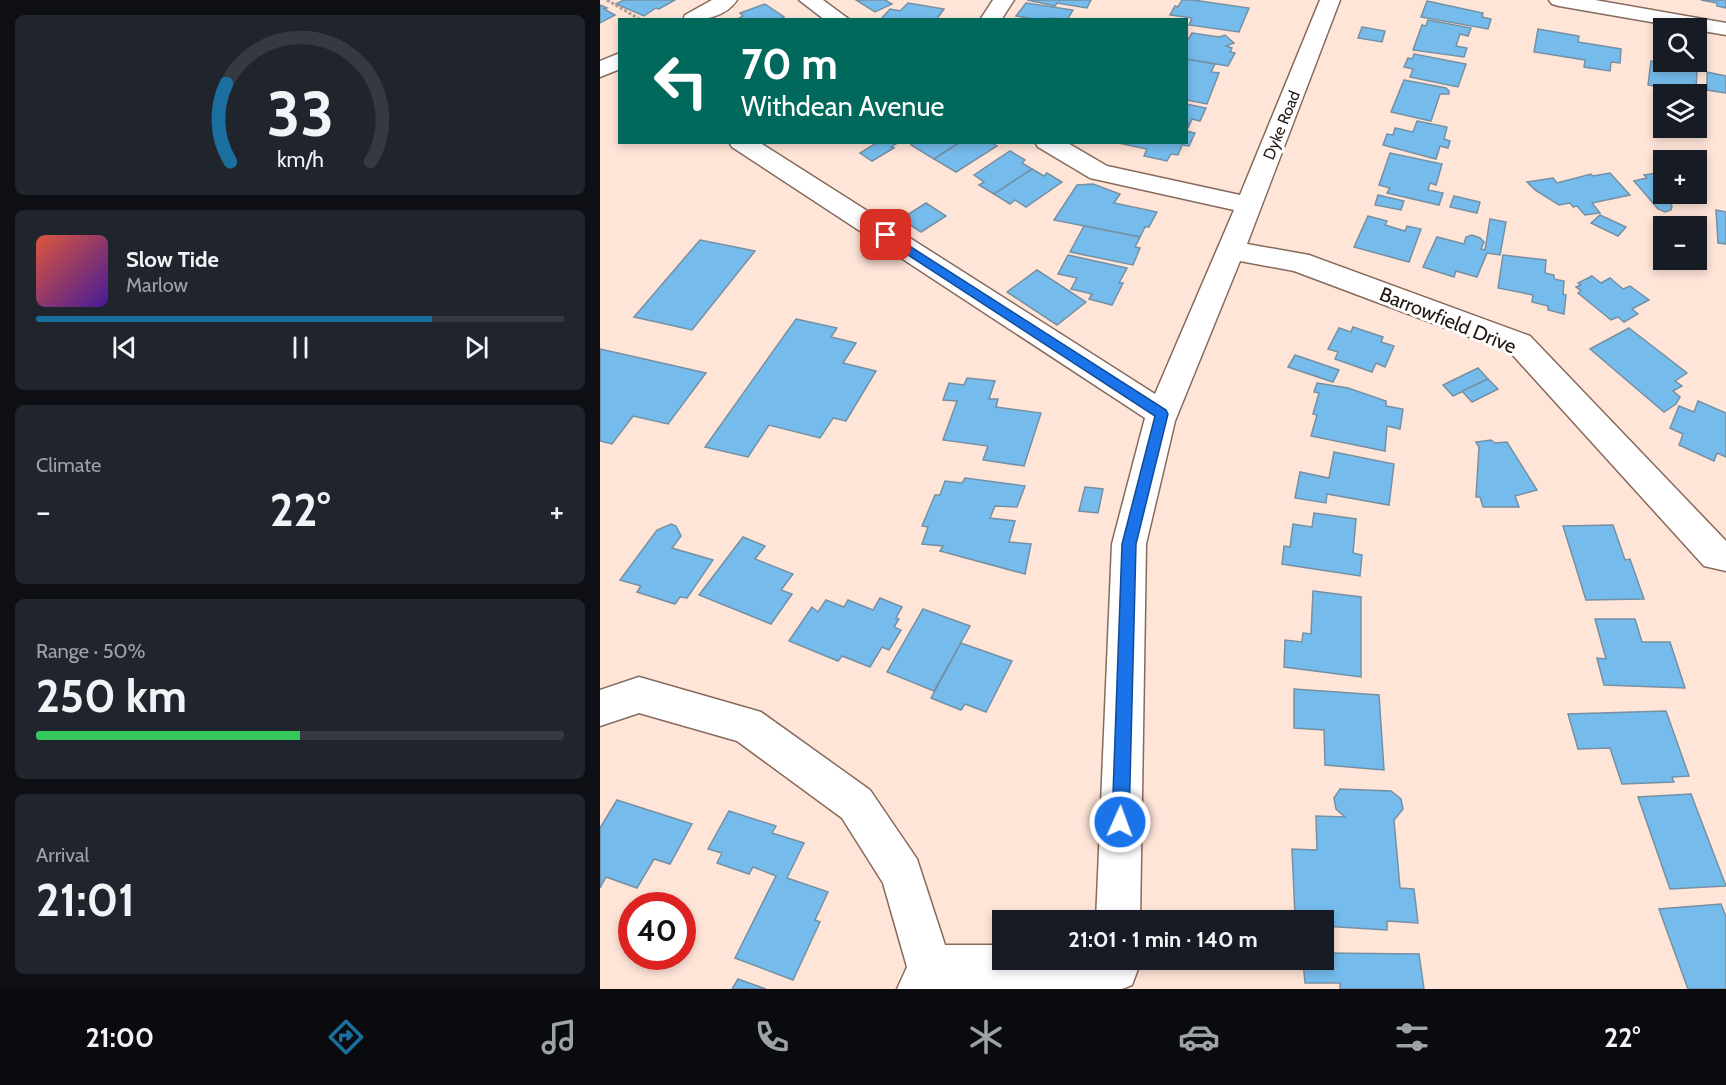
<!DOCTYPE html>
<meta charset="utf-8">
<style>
:root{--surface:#171b24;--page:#20242c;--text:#f1f3f6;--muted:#9ea1a6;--line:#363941;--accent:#1a6f9f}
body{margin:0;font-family:Cabin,sans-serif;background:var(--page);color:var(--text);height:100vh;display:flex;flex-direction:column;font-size:22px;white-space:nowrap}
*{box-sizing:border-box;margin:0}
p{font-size:20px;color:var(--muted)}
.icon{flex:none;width:33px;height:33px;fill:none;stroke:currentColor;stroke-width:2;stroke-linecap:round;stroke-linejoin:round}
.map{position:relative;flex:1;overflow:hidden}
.drawer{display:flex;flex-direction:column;gap:15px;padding:15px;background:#0d0f14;width:600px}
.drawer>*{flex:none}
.hud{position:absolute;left:18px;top:18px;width:570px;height:126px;border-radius:0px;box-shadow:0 3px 9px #0003;background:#00695c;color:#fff;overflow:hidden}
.fabs{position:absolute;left:1053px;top:18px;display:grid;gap:12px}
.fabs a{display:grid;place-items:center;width:54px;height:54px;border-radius:0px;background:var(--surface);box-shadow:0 3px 9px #0003;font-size:30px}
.speed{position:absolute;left:18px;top:892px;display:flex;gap:12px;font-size:30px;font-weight:700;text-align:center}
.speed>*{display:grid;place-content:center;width:78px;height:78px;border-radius:50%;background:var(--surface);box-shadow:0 3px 9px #0003;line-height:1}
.speed .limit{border:9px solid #d22;background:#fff;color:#111}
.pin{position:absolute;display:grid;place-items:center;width:51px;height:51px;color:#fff;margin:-26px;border-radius:12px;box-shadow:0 3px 9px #0006}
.me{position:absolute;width:66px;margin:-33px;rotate:2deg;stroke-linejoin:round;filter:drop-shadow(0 0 4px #0008)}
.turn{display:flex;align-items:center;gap:21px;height:126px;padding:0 24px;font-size:27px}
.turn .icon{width:78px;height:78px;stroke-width:2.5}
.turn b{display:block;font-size:42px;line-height:51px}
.big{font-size:45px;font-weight:700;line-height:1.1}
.drawer .widget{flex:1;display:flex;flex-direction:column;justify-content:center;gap:9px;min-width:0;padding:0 21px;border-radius:9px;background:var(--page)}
.drawer .dial{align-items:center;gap:0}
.dial svg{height:156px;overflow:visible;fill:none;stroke:var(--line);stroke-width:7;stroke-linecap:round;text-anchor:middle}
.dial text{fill:var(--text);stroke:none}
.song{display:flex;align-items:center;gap:18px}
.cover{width:72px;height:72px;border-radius:9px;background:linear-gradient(135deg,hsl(10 70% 55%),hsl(260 70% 35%))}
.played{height:6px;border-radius:3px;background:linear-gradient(90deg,var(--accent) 75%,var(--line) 75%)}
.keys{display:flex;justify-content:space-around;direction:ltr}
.heat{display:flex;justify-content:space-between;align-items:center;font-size:33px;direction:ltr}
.charge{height:9px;border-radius:4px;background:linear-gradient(90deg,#34c759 50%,var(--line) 0)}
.trip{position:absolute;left:392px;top:910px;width:342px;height:60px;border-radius:0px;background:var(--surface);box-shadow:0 3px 9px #0003;font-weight:700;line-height:60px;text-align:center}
.dock{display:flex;height:96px;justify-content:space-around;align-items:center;background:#090b0e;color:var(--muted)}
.dock .icon{width:42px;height:42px}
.dock .active{color:var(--accent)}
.dock b{font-size:27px;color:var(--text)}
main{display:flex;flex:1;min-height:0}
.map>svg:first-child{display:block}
.building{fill:#75bced;stroke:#7590a3;stroke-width:1.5}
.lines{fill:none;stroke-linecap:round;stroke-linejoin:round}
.minor-casing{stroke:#866a5c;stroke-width:3}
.path{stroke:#b09b91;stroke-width:3;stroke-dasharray:3 2;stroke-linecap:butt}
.minor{fill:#fff;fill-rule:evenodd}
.route{fill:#1a73e8;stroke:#114b97;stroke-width:1.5}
.labels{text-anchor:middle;stroke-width:6;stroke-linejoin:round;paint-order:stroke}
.far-street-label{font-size:16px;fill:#231812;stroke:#fff}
.street-label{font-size:20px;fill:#231812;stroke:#fff}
</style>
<main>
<section class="drawer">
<div class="widget dial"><svg viewBox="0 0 100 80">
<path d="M14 69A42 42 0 1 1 86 69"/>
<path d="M14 69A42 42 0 0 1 12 29" stroke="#1a6f9f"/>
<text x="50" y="56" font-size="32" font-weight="700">33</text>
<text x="50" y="72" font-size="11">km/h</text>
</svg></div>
<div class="widget">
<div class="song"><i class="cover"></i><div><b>Slow Tide</b><p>Marlow</p></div></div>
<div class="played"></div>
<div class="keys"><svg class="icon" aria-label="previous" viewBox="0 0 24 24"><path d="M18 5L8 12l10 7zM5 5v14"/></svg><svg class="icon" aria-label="pause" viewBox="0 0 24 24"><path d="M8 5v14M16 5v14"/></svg><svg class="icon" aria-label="next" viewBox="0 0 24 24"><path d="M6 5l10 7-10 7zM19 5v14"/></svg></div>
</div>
<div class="widget"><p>Climate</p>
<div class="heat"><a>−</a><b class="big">22°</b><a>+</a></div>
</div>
<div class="widget"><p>Range · 50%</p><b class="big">250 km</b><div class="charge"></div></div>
<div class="widget"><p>Arrival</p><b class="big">21:01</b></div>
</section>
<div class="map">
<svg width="1126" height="989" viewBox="0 0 1126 989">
<rect width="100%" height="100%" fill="#ffe4d8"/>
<g class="building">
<path d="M24 0H75L59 9 56 8 44 16 16 4Z"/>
<path d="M256 0H285L292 4 275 12Z"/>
<path d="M427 0H491L487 8 457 3 455 6Z"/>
<path d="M582 0H593L649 8 639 32 589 25 592 18 570 15 575 6 578 7Z"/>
<path d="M1101 0H1126V8L1117 6V3Z"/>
<path d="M827 1 883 13 882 17 891 19 888 29 821 17Z"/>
<path d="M308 3 344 9 336 20 281 19 290 9 300 11Z"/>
<path d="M426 3 473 10 467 20 453 18 440 20 416 16Z"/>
<path d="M165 4 184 17 178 20H136L143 16 140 13Z"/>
<path d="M0 5 7 8 4 9 15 15 0 23Z"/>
<path d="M828 20 871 28 868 36 860 34 856 46 867 48 864 57 813 50 822 25 826 26Z"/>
<path d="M762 27 785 31 782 42 758 38Z"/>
<path d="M938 29 979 36 978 42 1021 49 1020 63 1011 62 1010 71 984 67 985 60 934 52Z"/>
<path d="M592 33 619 37 625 35 634 43 626 46 632 48 630 52 635 53 628 66 586 59V43Z"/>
<path d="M814 54 866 64 858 87 810 77 813 69 804 67 808 58 812 59Z"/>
<path d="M586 59 615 64 611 72 619 73 607 104 586 100Z"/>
<path d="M1051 61 1097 69 1096 89 1072 85V90L1048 85Z"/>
<path d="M1107 72 1126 76V93L1107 90Z"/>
<path d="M804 80 846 88 849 91V94H840L831 121 791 112Z"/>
<path d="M586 104 606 108 600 121 592 119 588 128Z"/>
<path d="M817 121 847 127 844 139 850 141 848 148 840 146 836 159 783 145 787 134 793 135 795 128 813 132Z"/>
<path d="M586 131 595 133 589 146 582 145 578 155 571 154 567 161 544 156 547 149 514 142H586Z"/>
<path d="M278 142H299L291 147 294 148 272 161 260 153Z"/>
<path d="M315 142H360L334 159 311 145Z"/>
<path d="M360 142H391L397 146 356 172 334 159Z"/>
<path d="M410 151 425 160 422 163 432 169 394 194 379 185 384 182 374 175Z"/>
<path d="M790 153 842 164 836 185 830 183 828 190 843 193 839 205 787 193 790 188 779 185Z"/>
<path d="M432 169 444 176 447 173 462 182 426 207 415 200 410 204 394 194Z"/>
<path d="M1064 172V194H1079L1063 196 1072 206 1071 210 1065 212 1058 209 1034 181 1047 178 1044 175Z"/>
<path d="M1010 173 1030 195 992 203 1000 213 985 215 977 206 973 207 970 203 959 205 935 190 927 182 953 178 957 183 991 174 993 176Z"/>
<path d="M493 184 520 194 514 203 557 212 549 227H545L540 237 454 220 477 185Z"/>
<path d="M778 195 804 201 801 210 775 205Z"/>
<path d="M854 196 880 202 877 213 850 207Z"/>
<path d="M326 203 346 216 321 232 301 219Z"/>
<path d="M1116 210 1126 212V244L1118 243Z"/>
<path d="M1000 215 1026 227 1018 236 991 223Z"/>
<path d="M768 216 787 221 785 225 805 231 807 226 821 229 809 262 754 247Z"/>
<path d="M890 219 906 222 900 255 887 253 877 277 856 271 854 277 823 267 837 237 864 244 866 237 872 235 880 238 884 242 881 249 885 250Z"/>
<path d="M484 226 540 237 535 247 540 248 533 265 470 252Z"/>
<path d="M100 240 155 251 92 330 34 317Z"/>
<path d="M468 255 527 268 519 283H523L512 305 489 299 492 294 471 289 477 278 458 274Z"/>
<path d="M903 255 946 260 945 273 954 275V279L964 281 963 294 966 295 964 314 948 310V306L932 302 933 295 898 288Z"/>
<path d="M437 270 486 302 457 325 407 292Z"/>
<path d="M992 276 1001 283 1010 278 1023 289 1030 286 1049 300 1032 309 1038 314 1024 322 1018 317 1011 320 978 293 981 291 976 287 981 285 978 283Z"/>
<path d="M196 319 237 328 231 337 256 343 243 363 276 371 246 421 233 418 220 438 169 425 148 457 105 447Z"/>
<path d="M753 327 783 337 781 342 794 346 785 367 776 363 772 372 735 359 738 352 728 349 739 328 751 332Z"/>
<path d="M1029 328 1087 373 1075 381 1082 386 1073 391 1080 397 1076 404 1064 412 990 349Z"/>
<path d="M0 349 106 373 68 424 33 416 12 444 0 441Z"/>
<path d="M695 355 739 370 733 382 688 367Z"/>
<path d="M878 368 888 379 853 396 843 385Z"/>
<path d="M367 378 395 381 389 399H398L396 407 441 413 424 466 383 460 388 446 343 440 357 401 343 400 349 383 364 385Z"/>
<path d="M888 379 898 389 872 402 862 391Z"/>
<path d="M717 383 748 388 786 401V406L803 409 800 429 787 426 785 451 711 436 717 415 713 414 719 393 714 392Z"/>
<path d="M1098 401 1126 413V457L1117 453 1114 461 1079 445 1083 434 1070 428 1079 406 1094 412Z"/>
<path d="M891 440 895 443 907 442 937 490 915 496 919 507H883L880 497H876L879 447 876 442Z"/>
<path d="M734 452 794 464 789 505 727 494 726 503 695 498 700 472 729 478Z"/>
<path d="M365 478 425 486 417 507 395 506 390 518 415 521 409 542 431 544 425 574 340 551 343 546 322 544 328 527 322 526 335 495H340L345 481 362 483Z"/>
<path d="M485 487 503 489 498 513 479 511Z"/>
<path d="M714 513 756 519 753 553 762 555 760 576 682 564 684 546 690 547 693 524 712 527Z"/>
<path d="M71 524 76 526 81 536 72 548 113 560 87 598 80 597 75 604 37 592 41 586 20 580 57 530Z"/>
<path d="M1013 525 1025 560 1030 559 1044 599 986 600 963 526Z"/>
<path d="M143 537 165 546 155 559 193 574 181 590 192 594 171 624 99 595Z"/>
<path d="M713 591 761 597V677L684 667 685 640 702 642 703 633 711 634Z"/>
<path d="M280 598 302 607 296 618 299 619 294 627 301 630 289 650 282 647 270 667 242 656 238 661 189 641 212 607 218 612 226 600 244 607 248 600 273 610Z"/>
<path d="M323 609 370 626 334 691 287 672Z"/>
<path d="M995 619H1035L1042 642H1070L1085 688 1004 685 997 658 1006 659Z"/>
<path d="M361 643 412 661 386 712 365 704 361 710 331 698Z"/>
<path d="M694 689 779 695 784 770 725 765 724 730 694 728Z"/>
<path d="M1066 711 1089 776 1072 777 1074 782 1022 784 1010 748 978 749 968 714Z"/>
<path d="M740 789 791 791 801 799 803 809 794 820 800 888 814 889 818 923 787 921V930L723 926 720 917 695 916 692 849 717 850 716 816 745 817 736 809 734 798Z"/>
<path d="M1091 794 1126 886 1070 889 1038 797Z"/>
<path d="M17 800 92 824 70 864 54 859 37 888 6 877 0 888V828Z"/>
<path d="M129 811 176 826 172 833 204 843 187 878 228 892 215 920 220 922 193 980 135 958 176 876 153 867 149 874 117 863 122 853 108 849Z"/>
<path d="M1121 904 1126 917V989H1088L1059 909Z"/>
<path d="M723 953 819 954 824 989H740V983H705L703 960H723Z"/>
<path d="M138 979 166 989H132Z"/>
</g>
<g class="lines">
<defs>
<g id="minor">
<path d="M112 0H137C125 18 103 20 83 20L85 15Z"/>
<path d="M199 0H223L250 20H225Z"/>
<path d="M393 0H414L401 20H380Z"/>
<path d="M720 0H740L647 244 709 255 930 336 1126 541V571L1104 566 910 352 694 271 640 261 575 421 546 544 540 921H496L512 544 545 418 132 147 129 142H159L555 394 634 210 490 178 438 147 435 142H466L507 166 640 195Z"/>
<path d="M949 0H995L1126 23V35L959 6 952 4Z"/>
<path d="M20 53V69L0 77V61Z"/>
<path d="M39 677 161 712 270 790 317 859 345 945H402V960H535L538 969 532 985 522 989H297L307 967 283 883 242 818 137 741 39 713 0 726V690Z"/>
</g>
</defs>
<use href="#minor" class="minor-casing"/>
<path class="path" d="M7 0 41 20"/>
<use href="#minor" class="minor"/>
</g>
<path class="route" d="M286 231 566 410 568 414 536 544 529 822 526 828 520 830 515 828 512 822 522 544 555 416 282 238 280 235Z"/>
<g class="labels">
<g class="far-street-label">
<text transform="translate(681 125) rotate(-68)" y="6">Dyke Road</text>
</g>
<g class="street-label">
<text transform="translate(848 320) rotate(22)" y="7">Barrowfield Drive</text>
</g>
</g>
</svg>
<div class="fabs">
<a><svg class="icon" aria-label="search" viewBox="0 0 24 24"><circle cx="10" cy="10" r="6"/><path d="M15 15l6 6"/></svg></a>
<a><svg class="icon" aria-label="layers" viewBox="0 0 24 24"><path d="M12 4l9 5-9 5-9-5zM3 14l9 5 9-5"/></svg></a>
<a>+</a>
<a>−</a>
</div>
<div class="speed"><div class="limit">40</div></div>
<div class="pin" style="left:286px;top:235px;background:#d93025"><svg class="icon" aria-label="arrive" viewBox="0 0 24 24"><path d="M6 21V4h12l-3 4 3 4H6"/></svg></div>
<svg class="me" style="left:520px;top:822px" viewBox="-20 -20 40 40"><circle r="17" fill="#1a73e8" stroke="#fff" stroke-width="3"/><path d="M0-11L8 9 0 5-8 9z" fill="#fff"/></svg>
<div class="trip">21:01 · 1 min · 140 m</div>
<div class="hud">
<div class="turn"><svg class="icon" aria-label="left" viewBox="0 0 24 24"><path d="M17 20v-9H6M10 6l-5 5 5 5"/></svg><div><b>70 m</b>Withdean Avenue</div></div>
</div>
</div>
</main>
<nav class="dock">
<b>21:00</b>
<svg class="icon active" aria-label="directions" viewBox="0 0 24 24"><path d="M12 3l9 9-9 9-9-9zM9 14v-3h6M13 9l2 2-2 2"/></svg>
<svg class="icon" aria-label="music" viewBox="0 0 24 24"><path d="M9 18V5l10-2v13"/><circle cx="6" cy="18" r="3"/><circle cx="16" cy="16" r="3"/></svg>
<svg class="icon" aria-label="phone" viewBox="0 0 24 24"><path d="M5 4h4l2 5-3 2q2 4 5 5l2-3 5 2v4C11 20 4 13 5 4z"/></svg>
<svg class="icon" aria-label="climate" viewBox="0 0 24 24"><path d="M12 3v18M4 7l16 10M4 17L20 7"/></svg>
<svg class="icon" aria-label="car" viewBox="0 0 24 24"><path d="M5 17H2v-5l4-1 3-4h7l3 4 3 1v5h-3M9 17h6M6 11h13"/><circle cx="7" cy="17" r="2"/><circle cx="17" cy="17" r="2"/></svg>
<svg class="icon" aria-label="filters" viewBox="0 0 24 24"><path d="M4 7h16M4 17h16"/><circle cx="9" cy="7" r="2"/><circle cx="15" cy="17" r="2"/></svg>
<b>22°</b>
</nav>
